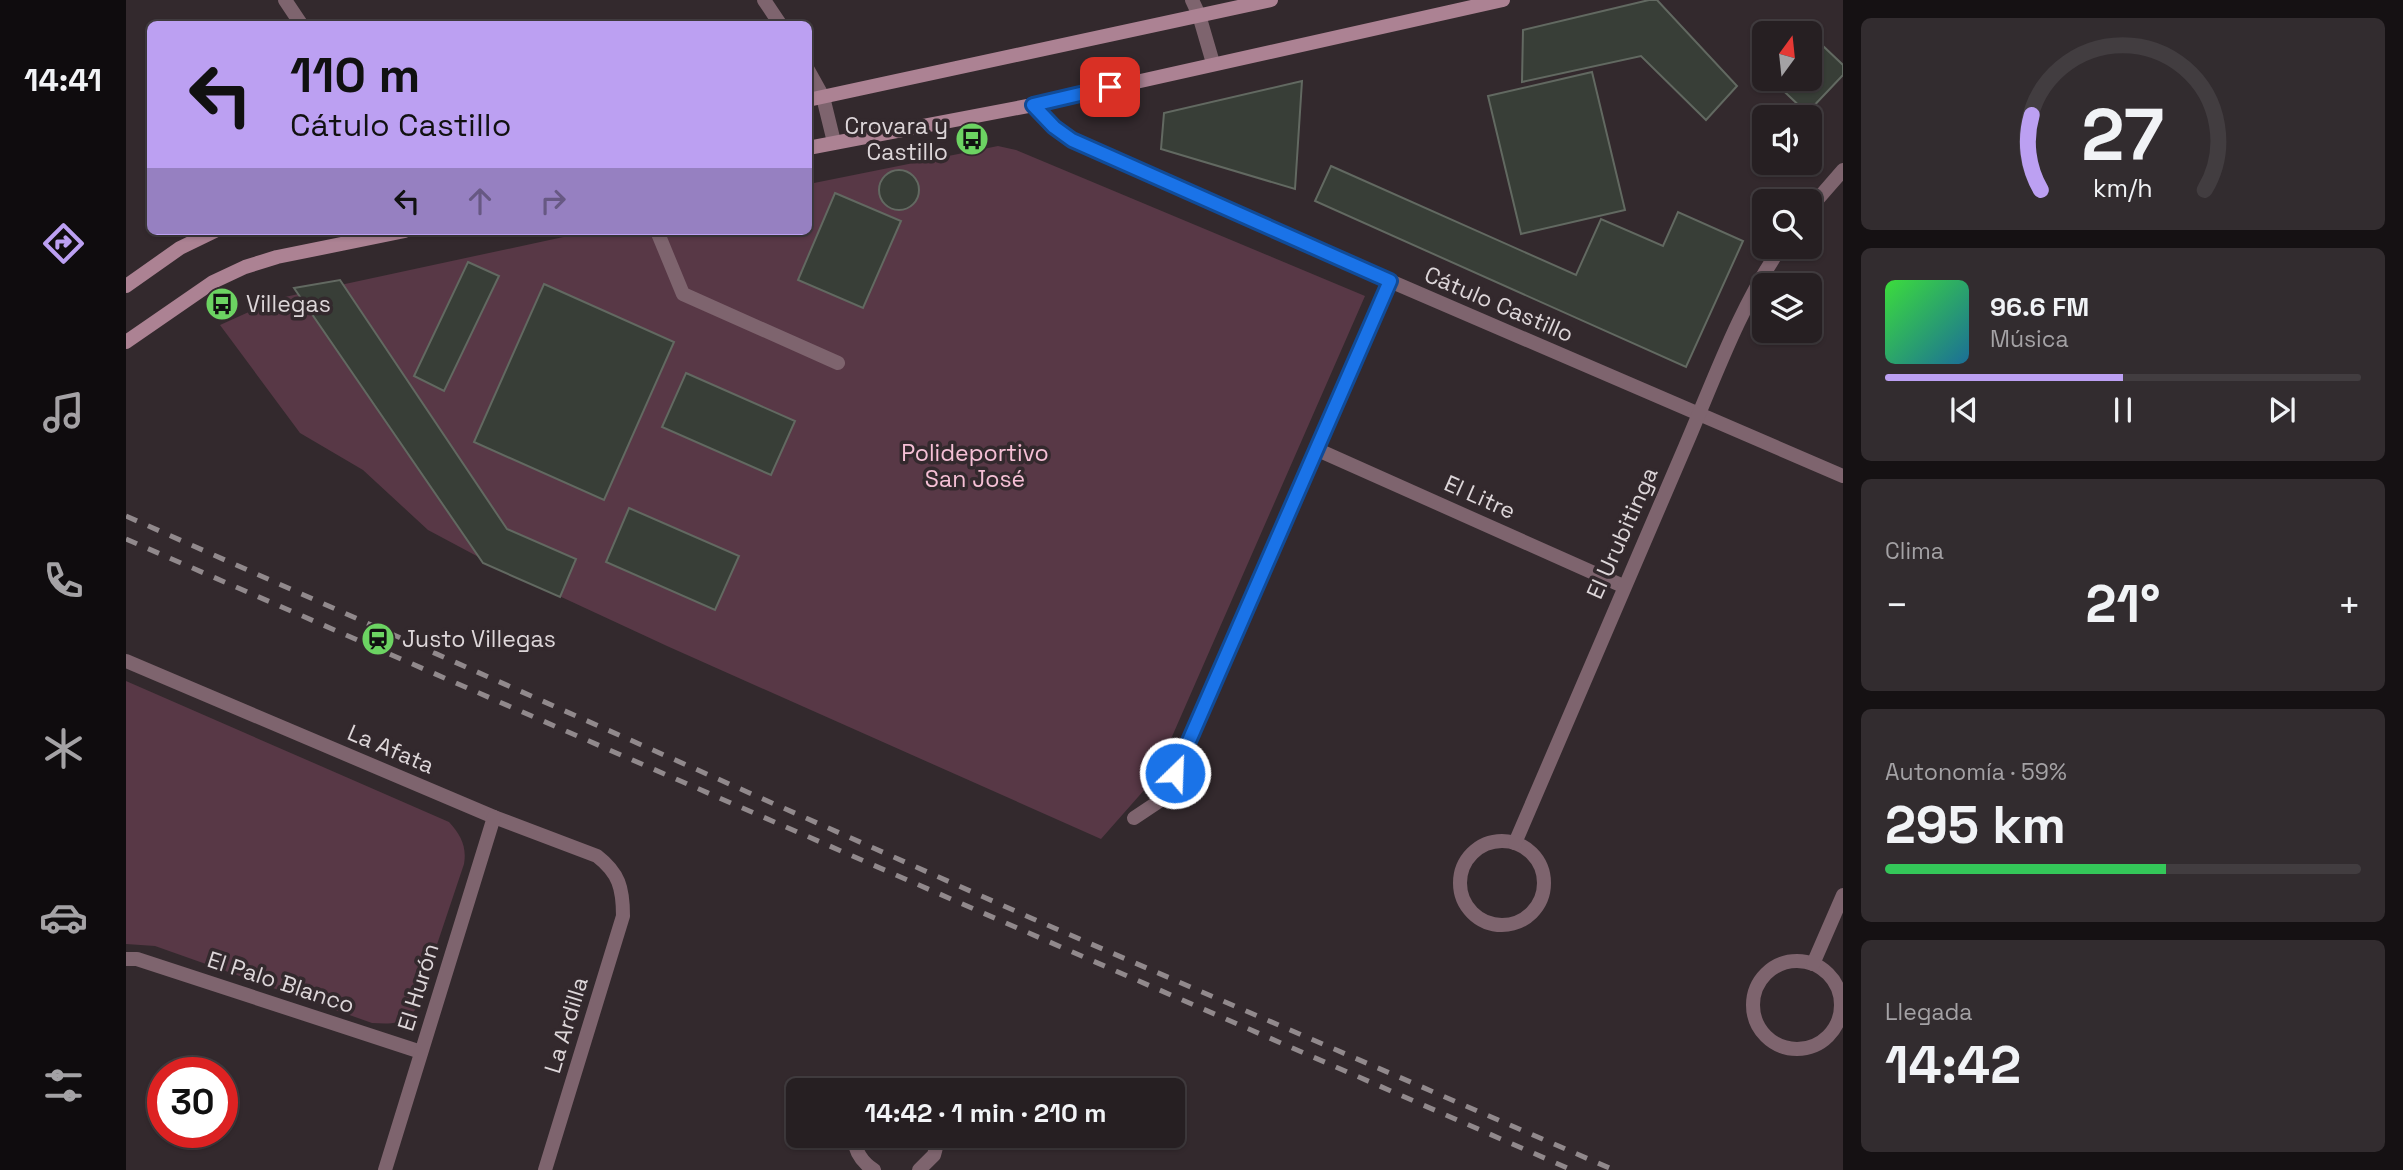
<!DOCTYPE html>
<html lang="es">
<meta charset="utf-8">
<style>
:root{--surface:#261f22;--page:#322c2f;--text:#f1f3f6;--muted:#a4a2a5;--line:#423d40;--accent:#bca0f2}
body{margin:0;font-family:"Space Grotesk",sans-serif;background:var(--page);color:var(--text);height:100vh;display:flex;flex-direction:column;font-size:26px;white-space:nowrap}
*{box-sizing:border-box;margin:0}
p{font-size:23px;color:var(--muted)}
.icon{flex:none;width:38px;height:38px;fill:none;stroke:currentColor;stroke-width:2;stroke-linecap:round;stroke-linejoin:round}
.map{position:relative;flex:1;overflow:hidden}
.sheet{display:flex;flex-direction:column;gap:18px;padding:18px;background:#151113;width:560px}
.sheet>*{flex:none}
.hud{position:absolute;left:21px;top:21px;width:665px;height:214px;border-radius:10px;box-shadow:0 2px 5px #0004,0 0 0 2px var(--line);background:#bca0f2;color:#111;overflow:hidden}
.needle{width:46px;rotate:15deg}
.tools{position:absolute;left:1626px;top:21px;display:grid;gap:14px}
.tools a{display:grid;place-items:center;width:70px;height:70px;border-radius:10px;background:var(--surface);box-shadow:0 2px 5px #0004,0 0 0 2px var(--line);font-size:35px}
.speed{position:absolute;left:21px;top:1057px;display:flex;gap:14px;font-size:35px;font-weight:700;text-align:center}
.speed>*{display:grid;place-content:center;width:91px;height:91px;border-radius:50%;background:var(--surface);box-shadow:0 2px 5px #0004,0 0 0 2px var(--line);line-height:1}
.speed .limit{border:10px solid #d22;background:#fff;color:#111}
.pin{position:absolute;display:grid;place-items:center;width:60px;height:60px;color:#fff;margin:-30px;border-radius:14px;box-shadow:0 4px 10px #0006}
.me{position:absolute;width:77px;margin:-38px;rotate:24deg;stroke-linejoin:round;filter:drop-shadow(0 0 5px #0008)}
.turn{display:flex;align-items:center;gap:24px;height:147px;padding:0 28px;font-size:32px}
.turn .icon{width:91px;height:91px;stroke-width:2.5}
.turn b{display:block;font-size:49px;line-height:60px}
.lanes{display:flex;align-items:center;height:66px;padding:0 28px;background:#0003;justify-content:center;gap:35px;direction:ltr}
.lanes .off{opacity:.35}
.big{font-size:52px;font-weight:800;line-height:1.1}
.sheet .card{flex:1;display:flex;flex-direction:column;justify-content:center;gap:10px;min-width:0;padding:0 24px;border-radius:10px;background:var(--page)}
.sheet .dial{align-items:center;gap:0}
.dial svg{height:182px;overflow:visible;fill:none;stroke:var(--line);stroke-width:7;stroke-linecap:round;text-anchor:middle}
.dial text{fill:var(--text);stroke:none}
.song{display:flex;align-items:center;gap:21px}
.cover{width:84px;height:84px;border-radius:10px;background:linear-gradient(135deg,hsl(120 70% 55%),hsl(200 70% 35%))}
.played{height:7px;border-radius:4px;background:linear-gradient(90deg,var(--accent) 50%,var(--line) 50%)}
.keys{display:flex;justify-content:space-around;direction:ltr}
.heat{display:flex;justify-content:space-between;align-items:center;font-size:38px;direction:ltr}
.charge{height:10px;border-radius:5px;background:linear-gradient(90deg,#34c759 59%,var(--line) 0)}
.trip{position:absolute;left:660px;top:1078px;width:399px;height:70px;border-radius:10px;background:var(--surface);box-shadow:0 2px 5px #0004,0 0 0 2px var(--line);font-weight:800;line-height:70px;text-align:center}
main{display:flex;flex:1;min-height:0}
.tab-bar{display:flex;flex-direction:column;width:126px;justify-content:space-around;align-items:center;background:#0f0c0e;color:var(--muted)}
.tab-bar .icon{width:49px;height:49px}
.tab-bar .active{color:var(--accent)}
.tab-bar b{font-size:32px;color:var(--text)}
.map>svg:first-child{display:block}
.green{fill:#583846}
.building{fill:#383e37;stroke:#626961;stroke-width:2}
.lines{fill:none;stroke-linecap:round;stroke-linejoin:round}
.lane{stroke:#7e646e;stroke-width:14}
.street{stroke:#7e646e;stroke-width:14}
.secondary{stroke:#ac8293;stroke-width:14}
.rail{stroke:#91898c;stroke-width:5;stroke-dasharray:12 12;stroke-linecap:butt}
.route-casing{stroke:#114b97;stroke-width:18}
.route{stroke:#1a73e8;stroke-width:12}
.labels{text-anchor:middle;stroke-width:7;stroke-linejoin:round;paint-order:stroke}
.poi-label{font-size:23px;fill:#ddd6d9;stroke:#33292d;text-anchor:start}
.street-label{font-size:23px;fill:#ddd6d9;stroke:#33292d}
.park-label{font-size:23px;fill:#f6c0d6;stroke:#33292d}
</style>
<main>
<nav class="tab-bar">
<b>14:41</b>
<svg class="icon active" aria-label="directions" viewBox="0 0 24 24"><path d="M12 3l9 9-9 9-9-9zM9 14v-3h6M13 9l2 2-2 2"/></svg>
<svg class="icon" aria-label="music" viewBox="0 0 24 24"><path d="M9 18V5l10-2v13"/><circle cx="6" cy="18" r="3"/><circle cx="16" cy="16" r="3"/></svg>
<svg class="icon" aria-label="phone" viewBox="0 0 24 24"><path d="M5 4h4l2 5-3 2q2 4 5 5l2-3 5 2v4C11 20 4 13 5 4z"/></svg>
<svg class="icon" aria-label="climate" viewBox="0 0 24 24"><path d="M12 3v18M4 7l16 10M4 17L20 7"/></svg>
<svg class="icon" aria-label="car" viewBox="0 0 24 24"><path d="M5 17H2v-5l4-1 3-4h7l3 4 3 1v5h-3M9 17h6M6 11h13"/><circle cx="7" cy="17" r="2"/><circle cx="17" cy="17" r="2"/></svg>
<svg class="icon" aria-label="filters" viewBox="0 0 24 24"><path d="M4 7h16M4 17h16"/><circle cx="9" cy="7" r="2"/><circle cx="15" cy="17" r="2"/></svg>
</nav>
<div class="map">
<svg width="1717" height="1170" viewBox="0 0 1717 1170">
<rect width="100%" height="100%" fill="#33292d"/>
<g class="green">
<path d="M872 146 890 150 1239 296 1027 780 975 839 541 646 377 570 302 530 237 470 174 433 94 325 154 298 465 231H682L683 184Z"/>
<path d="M0 681 323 822C335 835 341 847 338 864L289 1010C277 1025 264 1024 246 1023L29 946 0 944Z"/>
</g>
<g class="building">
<path d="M1523 0H1531L1611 86 1580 120 1515 56 1396 82 1397 30Z"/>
<path d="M1676 26 1717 65V75L1681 113 1645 79H1684V33H1669Z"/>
<path d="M1466 72 1499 210 1395 234 1362 96Z"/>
<path d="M1176 81 1169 189 1035 149 1038 113Z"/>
<path d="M1205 166 1450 275 1475 219 1537 246 1552 212 1617 241 1560 367 1189 201Z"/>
<circle cx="773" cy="190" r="20"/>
<path d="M709 193 775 221 737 308 672 280Z"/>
<path d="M342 262 373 276 318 391 288 376Z"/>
<path d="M214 280 381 529 450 559 434 597 357 563 168 288Z"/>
<path d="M418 284 548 342 478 500 348 442Z"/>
<path d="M560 373 669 421 645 475 536 427Z"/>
<path d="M503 508 613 556 589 610 480 562Z"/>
</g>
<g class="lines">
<path class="lane" d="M531 231 557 294 712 363"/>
<g class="street">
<path d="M159 0 175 24"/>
<path d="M638 0 654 24"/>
<path d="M1066 0 1073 15 1087 63"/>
<path d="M682 70 697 97 708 142"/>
<path d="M907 105 928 127 946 140 1264 281 1717 476"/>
<path d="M1684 208 1717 170"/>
<path d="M1192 450 1497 586"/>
<path d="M0 661 368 817 471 856C493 873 497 888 497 916L419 1170"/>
<path d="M1008 818 1038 798 1264 281"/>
<circle cx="1376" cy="883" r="42"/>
<path d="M1389 843C1445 711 1501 579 1559 447 1588 380 1613 308 1655 247"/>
<path d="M0 959H11L295 1052"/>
<circle cx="1671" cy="1005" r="44"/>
<path d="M1687 964 1717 895"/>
<path d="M727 1136C729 1151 735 1162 748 1170"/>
<path d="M259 1170 368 817"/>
<path d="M793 1170 808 1155 813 1136"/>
</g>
<g class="secondary">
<path d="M682 100 1145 0"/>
<path d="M682 148 907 105 1377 0"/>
<path d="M0 286 54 248 89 231"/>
<path d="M0 342 87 282 119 267 151 257 279 231"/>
</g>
<g class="rail">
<path d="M0 516 905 918 1488 1170"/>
<path d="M0 539 1446 1170"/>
</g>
</g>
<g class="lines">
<defs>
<path id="route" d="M984 87 907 105 928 127 946 140 1264 281 1049 773"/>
</defs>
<use href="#route" class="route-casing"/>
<use href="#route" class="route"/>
</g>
<defs>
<symbol id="bus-disc" viewBox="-11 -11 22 22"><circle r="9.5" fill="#6cd362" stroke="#33292d"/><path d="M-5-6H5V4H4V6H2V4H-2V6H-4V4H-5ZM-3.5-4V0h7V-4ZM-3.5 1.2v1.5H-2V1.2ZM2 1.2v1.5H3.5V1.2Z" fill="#111"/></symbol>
<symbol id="station-disc" viewBox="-11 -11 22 22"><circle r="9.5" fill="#6cd362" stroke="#33292d"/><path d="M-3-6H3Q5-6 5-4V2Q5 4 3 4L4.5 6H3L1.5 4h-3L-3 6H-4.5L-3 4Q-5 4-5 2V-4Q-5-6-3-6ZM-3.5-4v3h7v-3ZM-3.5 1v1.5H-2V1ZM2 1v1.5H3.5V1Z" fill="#111"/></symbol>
</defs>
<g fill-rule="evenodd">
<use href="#bus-disc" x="827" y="120" width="38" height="38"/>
<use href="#bus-disc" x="77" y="285" width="38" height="38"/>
<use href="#station-disc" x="233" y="620" width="38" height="38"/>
</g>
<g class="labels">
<g class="poi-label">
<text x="822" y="134" text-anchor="end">Crovara y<tspan x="822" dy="26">Castillo</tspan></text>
<text x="120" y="312">Villegas</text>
<text x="276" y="647">Justo Villegas</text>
</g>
<g class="street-label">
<text transform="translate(1373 304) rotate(23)" y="8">Cátulo Castillo</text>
<text transform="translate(1354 497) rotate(24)" y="8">El Litre</text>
<text transform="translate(1496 533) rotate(-66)" y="8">El Urubitinga</text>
<text transform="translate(265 749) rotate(23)" y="8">La Afata</text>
<text transform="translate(155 982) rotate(18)" y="8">El Palo Blanco</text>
<text transform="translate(292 987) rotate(-73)" y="8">El Hurón</text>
<text transform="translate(440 1025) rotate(-73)" y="8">La Ardilla</text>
</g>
<g class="park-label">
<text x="849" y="461">Polideportivo<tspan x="849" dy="26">San José</tspan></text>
</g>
</g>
</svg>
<div class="tools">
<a><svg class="needle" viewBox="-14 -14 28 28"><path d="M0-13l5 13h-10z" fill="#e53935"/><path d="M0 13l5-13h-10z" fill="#a4a2a5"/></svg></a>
<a><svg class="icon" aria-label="sound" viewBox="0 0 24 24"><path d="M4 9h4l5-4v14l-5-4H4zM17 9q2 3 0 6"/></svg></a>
<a><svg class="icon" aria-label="search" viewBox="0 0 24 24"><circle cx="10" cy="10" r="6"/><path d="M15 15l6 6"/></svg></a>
<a><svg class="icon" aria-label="layers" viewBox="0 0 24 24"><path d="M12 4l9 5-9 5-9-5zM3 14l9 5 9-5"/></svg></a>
</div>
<div class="speed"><div class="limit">30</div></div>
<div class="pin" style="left:984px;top:87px;background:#d93025"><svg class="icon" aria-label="arrive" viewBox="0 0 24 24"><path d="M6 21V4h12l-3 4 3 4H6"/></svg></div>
<svg class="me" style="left:1049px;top:773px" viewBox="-20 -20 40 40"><circle r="17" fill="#1a73e8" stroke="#fff" stroke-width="3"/><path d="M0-11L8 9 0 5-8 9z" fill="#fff"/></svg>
<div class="trip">14:42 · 1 min · 210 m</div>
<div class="hud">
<div class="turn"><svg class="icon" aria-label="left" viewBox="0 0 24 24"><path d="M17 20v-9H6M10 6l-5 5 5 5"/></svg><div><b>110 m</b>Cátulo Castillo</div></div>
<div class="lanes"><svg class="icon" aria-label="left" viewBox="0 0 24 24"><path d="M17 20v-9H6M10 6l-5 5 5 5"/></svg><svg class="icon off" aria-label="ahead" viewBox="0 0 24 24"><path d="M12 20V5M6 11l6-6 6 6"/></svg><svg class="icon off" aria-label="right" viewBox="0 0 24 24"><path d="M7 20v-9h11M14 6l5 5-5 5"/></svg></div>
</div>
</div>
<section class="sheet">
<div class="card dial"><svg viewBox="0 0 100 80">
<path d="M14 69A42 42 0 1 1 86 69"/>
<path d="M14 69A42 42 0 0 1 10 36" stroke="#bca0f2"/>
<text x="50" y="56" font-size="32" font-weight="700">27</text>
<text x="50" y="72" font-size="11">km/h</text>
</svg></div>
<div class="card">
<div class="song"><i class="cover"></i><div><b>96.6 FM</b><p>Música</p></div></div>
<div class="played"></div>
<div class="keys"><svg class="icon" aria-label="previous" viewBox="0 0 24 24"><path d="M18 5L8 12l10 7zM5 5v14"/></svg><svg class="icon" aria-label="pause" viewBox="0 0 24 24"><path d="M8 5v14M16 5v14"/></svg><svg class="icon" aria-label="next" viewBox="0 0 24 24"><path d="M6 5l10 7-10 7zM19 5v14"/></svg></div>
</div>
<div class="card"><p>Clima</p>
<div class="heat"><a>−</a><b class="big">21°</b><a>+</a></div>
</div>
<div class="card"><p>Autonomía · 59%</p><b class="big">295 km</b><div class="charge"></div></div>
<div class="card"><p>Llegada</p><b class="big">14:42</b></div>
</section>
</main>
